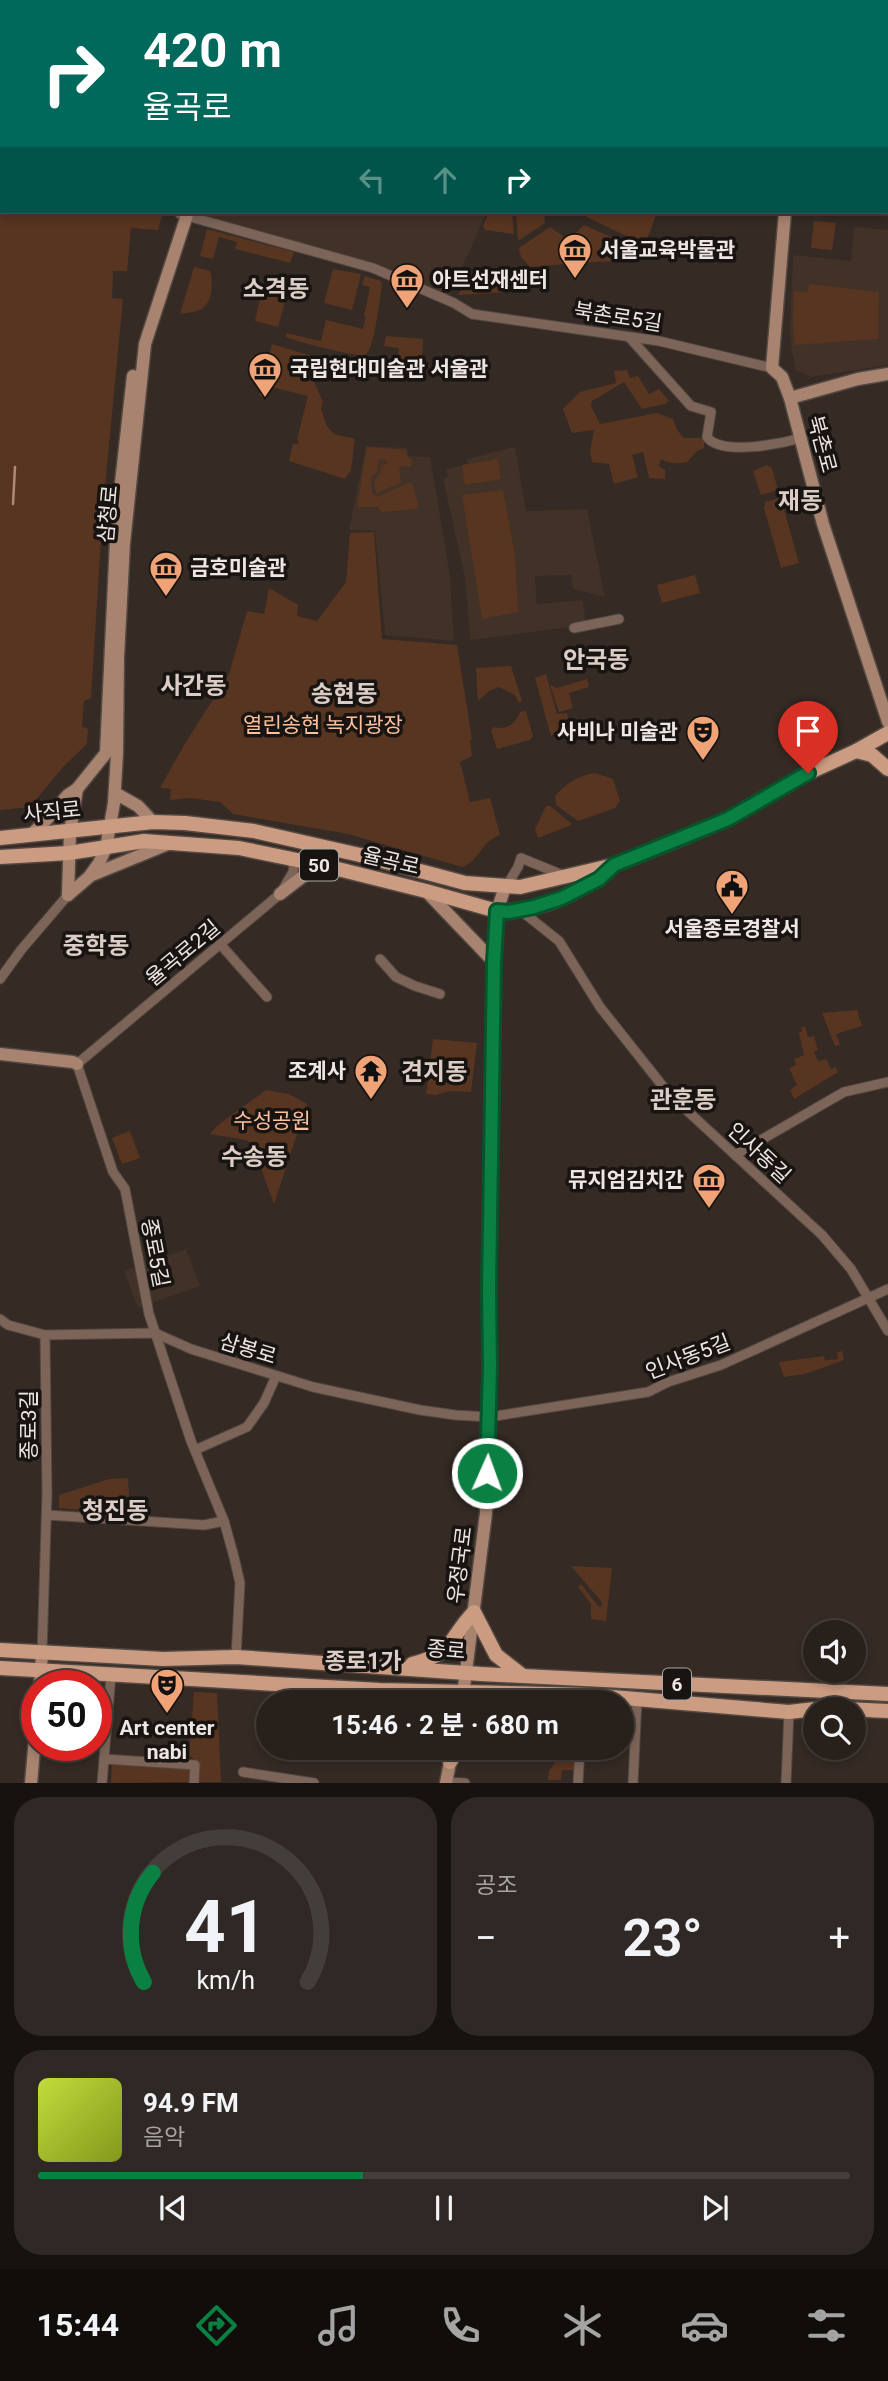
<!DOCTYPE html>
<html lang="ko">
<meta charset="utf-8">
<style>
:root{--surface:#28201b;--page:#302824;--text:#f1f3f6;--muted:#a5a3a3;--line:#443e3a;--accent:#0b8043}
body{margin:0;font-family:Roboto,"Noto Sans KR",sans-serif;background:var(--page);color:var(--text);height:100vh;display:flex;flex-direction:column;font-size:26px;white-space:nowrap}
*{box-sizing:border-box;margin:0}
p{font-size:23px;color:var(--muted)}
.icon{flex:none;width:38px;height:38px;fill:none;stroke:currentColor;stroke-width:2;stroke-linecap:round;stroke-linejoin:round}
.map{position:relative;height:1783px;overflow:hidden}
.side{display:flex;flex-direction:column;gap:14px;padding:14px;background:#16120f;flex:1}
.side>*{flex:none}
.hud{position:absolute;left:0px;top:0px;width:889px;height:214px;box-shadow:0 4px 10px #0003,0 0 0 2px var(--line);background:#00695c;color:#fff;overflow:hidden}
.buttons{position:absolute;left:803px;top:1620px;display:grid;gap:14px}
.buttons a{display:grid;place-items:center;width:63px;height:63px;border-radius:50%;background:var(--surface);box-shadow:0 4px 10px #0003,0 0 0 2px var(--line);font-size:35px}
.speed{position:absolute;left:21px;top:1670px;display:flex;gap:14px;font-size:35px;font-weight:700;text-align:center}
.speed>*{display:grid;place-content:center;width:91px;height:91px;border-radius:50%;background:var(--surface);box-shadow:0 4px 10px #0003,0 0 0 2px var(--line);line-height:1}
.speed .limit{border:10px solid #d22;background:#fff;color:#111}
.pin{position:absolute;display:grid;place-items:center;width:60px;height:60px;color:#fff;margin:-72px -30px;border-radius:50% 50% 50% 0;rotate:-45deg;box-shadow:0 0 7px #0007}
.pin .icon{rotate:45deg}
.me{position:absolute;width:77px;margin:-38px;rotate:2deg;stroke-linejoin:round;filter:drop-shadow(0 0 5px #0008)}
.turn{display:flex;align-items:center;gap:24px;height:147px;padding:0 28px;font-size:32px}
.turn .icon{width:91px;height:91px;stroke-width:2.5}
.turn b{display:block;font-size:49px;line-height:60px}
.lanes{display:flex;align-items:center;height:66px;padding:0 28px;background:#0003;justify-content:center;gap:35px;direction:ltr}
.lanes .off{opacity:.35}
.big{font-size:52px;font-weight:700;line-height:1.1}
.side .tile{flex:1;display:flex;flex-direction:column;justify-content:center;gap:10px;min-width:0;padding:0 24px;border-radius:28px;background:var(--page)}
.side .dial{align-items:center;gap:0}
.dial svg{height:182px;overflow:visible;fill:none;stroke:var(--line);stroke-width:7;stroke-linecap:round;text-anchor:middle}
.dial text{fill:var(--text);stroke:none}
.song{display:flex;align-items:center;gap:21px}
.cover{width:84px;height:84px;border-radius:10px;background:linear-gradient(135deg,hsl(70 70% 55%),hsl(70 70% 35%))}
.played{height:7px;border-radius:4px;background:linear-gradient(90deg,var(--accent) 40%,var(--line) 40%)}
.keys{display:flex;justify-content:space-around;direction:ltr}
.heat{display:flex;justify-content:space-between;align-items:center;font-size:38px;direction:ltr}
.side .tiles{flex:1;display:grid;gap:14px;grid-template-columns:1fr 1fr}
.tile:last-child{grid-column:span 2}
.trip{position:absolute;left:256px;top:1690px;width:378px;height:70px;border-radius:35px;background:var(--surface);box-shadow:0 4px 10px #0003,0 0 0 2px var(--line);font-weight:700;line-height:70px;text-align:center}
.tab-bar{display:flex;height:112px;justify-content:space-around;align-items:center;background:#100d0b;color:var(--muted)}
.tab-bar .icon{width:49px;height:49px}
.tab-bar .selected{color:var(--accent)}
.tab-bar b{font-size:32px;color:var(--text)}
.map>svg:first-child{display:block}
.built{fill:#413127}
.green{fill:#583520}
.lines{fill:none;stroke-linecap:round;stroke-linejoin:round}
.stream{stroke:#b08a75;stroke-width:2.5}
.street-casing{stroke:#534842;stroke-width:11}
.secondary-casing{stroke:#534842;stroke-width:15}
.primary-casing{stroke:#534842;stroke-width:17}
.street{stroke:#7c6558;stroke-width:9}
.secondary{stroke:#a88470;stroke-width:12}
.primary{stroke:#cb9c82;stroke-width:14}
.route-casing{stroke:#07532c;stroke-width:18}
.route{stroke:#0b8043;stroke-width:12}
.labels{text-anchor:middle;stroke-width:7;stroke-linejoin:round;paint-order:stroke}
.shield{fill:#181411;stroke:#aea7a3;stroke-width:2}
.shield-label{font-size:19px;font-weight:bold;fill:#eee6e2}
.poi-label{font-size:21px;font-weight:bold;fill:#eee6e2;stroke:#181411;text-anchor:start}
.street-label{font-size:21px;fill:#eee6e2;stroke:#181411}
.park-label{font-size:21px;fill:#febf9c;stroke:#181411}
.neighbourhood-label{font-size:23px;font-weight:bold;fill:#dbcdc5;stroke:#181411}
.quarter-label{font-size:24px;font-weight:bold;fill:#dbcdc5;stroke:#181411}
</style>
<div class="map">
<svg width="888" height="1783" viewBox="0 0 888 1783">
<rect width="100%" height="100%" fill="#352a24"/>
<g class="built">
<path d="M201 212H487L450 295H440L409 277 354 258 204 217Z"/>
<path d="M854 227 888 230V365L810 377 796 370 791 348 790 327 793 255 851 261Z"/>
<path d="M366 446 407 448 409 456 430 457 450 576 454 641 385 635 375 531 349 530Z"/>
<path d="M515 447 526 511 587 509 605 597 573 589 571 575 535 576 537 604 583 600 586 625 470 640 465 578 443 479 448 476 446 469 468 464 466 459Z"/>
<path d="M186 1249 200 1286 138 1308 124 1271Z"/>
</g>
<g class="green">
<path d="M0 0H210V2H2V212H163L158 230 131 228 127 271H113L112 298 123 299 103 508 91 698 84 701 82 726 88 729 87 744 63 767 30 807 0 810Z"/>
<path d="M489 212H512L514 234 485 230 483 226Z"/>
<path d="M516 212H544L545 223 518 241Z"/>
<path d="M587 212H657L645 245 587 217Z"/>
<path d="M814 221 836 223 832 250 811 248Z"/>
<path d="M584 225 629 245 621 261 574 263 572 236Z"/>
<path d="M550 227 563 236 565 264 530 267 521 257 519 248Z"/>
<path d="M207 229 294 252 290 263 235 249 237 242 219 237 213 259 200 256Z"/>
<path d="M194 267 210 271C213 281 213 302 202 309 196 312 186 313 180 314Z"/>
<path d="M333 269 361 274 352 310 324 303Z"/>
<path d="M513 269 522 270 525 291 458 295 467 277 514 283Z"/>
<path d="M365 276 381 281 382 287C379 299 375 350 365 355 360 358 294 341 286 337V333L321 341 326 320 363 329 366 317 364 316 370 287 362 285Z"/>
<path d="M809 284 879 292 878 339 795 345 793 322 794 291 808 292Z"/>
<path d="M261 293 286 298 278 327 255 321Z"/>
<path d="M386 336 423 339 422 358 409 361 397 360 399 348 384 346Z"/>
<path d="M272 344 312 356 316 368 313 379 323 402 321 409 327 426 334 434 355 439 351 470 345 479 289 461 293 444H299L297 439 308 396 267 386 263 397 259 396Z"/>
<path d="M627 370 630 378 638 376 649 394 659 389 669 401 665 404 642 409 624 382 592 401 591 406 600 424 657 413 673 419 677 430 684 438H704V448L697 451 687 462C678 464 668 464 661 459L659 466 665 470V479L649 478 643 452 632 455 638 477 614 484 609 464 592 462 590 451 594 430 572 433 563 409 580 392 616 383 614 371Z"/>
<path d="M367 447 406 450 407 457 412 459 411 467 403 466 399 468 401 483 376 493 374 481 380 473 381 465 388 464 385 460 379 459 377 472 371 477C373 485 368 492 377 497L409 483H412L419 506 416 509 381 512 378 507H357Z"/>
<path d="M498 459 501 479 465 485 462 465Z"/>
<path d="M767 465 772 468 778 490 761 495 753 471Z"/>
<path d="M503 490 515 556 518 612 482 619 462 495Z"/>
<path d="M778 498 782 502 799 563 781 568 764 508 765 502Z"/>
<path d="M374 532 382 639 457 645 472 739 470 740 472 756 460 762 470 802 490 798 500 835C479 843 481 860 462 867L348 834 233 814 220 802 189 798 170 800 171 789 160 788 184 745 229 674 247 611 264 614 269 588 298 605 297 616 317 621 346 582 350 533Z"/>
<path d="M695 575 700 593 662 603 657 585Z"/>
<path d="M511 666 522 701 519 703 515 695 499 687 489 691 478 701 476 668Z"/>
<path d="M546 674 557 714 567 713 571 727 551 736 535 678Z"/>
<path d="M587 679 589 687 569 693 573 708 559 712 550 685 557 688Z"/>
<path d="M526 711 533 736 530 740 497 749 491 730 493 727C507 730 515 725 520 712Z"/>
<path d="M595 773 613 779 620 801 615 808 578 821 556 805 555 796C565 784 579 775 595 773Z"/>
<path d="M546 806H550L571 823V825L538 838 535 829Z"/>
<path d="M857 1010 862 1026 836 1034 840 1045 835 1046 822 1013Z"/>
<path d="M805 1026 808 1037 814 1036 818 1050 814 1052 818 1061 826 1059 831 1069 836 1067 838 1072 794 1099 790 1090 797 1085 789 1068 796 1065 794 1059 804 1055 799 1033 802 1031 801 1028Z"/>
<path d="M433 1039 477 1043 471 1092 450 1091 436 1095 426 1094Z"/>
<path d="M266 1090 289 1094 307 1104 274 1204 252 1144 246 1140 210 1134 218 1125Z"/>
<path d="M130 1131 140 1158 122 1164 112 1138Z"/>
<path d="M842 1351 844 1360 805 1374 784 1377 779 1362 824 1356 825 1360 838 1359 837 1352Z"/>
<path d="M128 1478 130 1514 59 1508V1495L109 1479Z"/>
<path d="M571 1566 612 1568 606 1621 591 1619V1604L578 1587 581 1584 599 1607 602 1606 601 1601Z"/>
<path d="M194 1692 217 1693 221 1782H197C197 1771 201 1761 189 1756Z"/>
<path d="M565 1748H578L576 1770H562L561 1780H548L549 1771Z"/>
<path d="M112 1763 191 1768 190 1782 111 1783Z"/>
</g>
<g class="lines">
<path class="stream" d="M13 504 15 467"/>
<defs>
<g id="street">
<path d="M180 214 373 268 454 303 472 314 659 341 772 368"/>
<path d="M630 338 691 406 711 412 707 437C721 456 780 444 801 438"/>
<path d="M574 628 619 619"/>
<path d="M506 887 518 867 521 858 565 876"/>
<path d="M520 910 559 941 600 1007 669 1094 822 1235 851 1269 888 1331"/>
<path d="M220 944 267 997"/>
<path d="M380 959 396 977 415 986 440 994"/>
<path d="M0 979 21 950 68 895"/>
<path d="M735 1155 844 1092 888 1082"/>
<path d="M0 1319 8 1325 45 1335 155 1333 191 1349 313 1387 420 1410 455 1415 489 1417 648 1392 668 1382 721 1365 888 1289"/>
<path d="M195 1450 247 1427 264 1403 276 1376"/>
<path d="M47 1515 204 1525 224 1521"/>
<path d="M42 1653 47 1493 45 1335"/>
<path d="M236 1657 240 1583 234 1557 224 1521 191 1441 149 1314 125 1189 113 1172 77 1064 280 894 293 872 294 866 289 859"/>
<path d="M104 1759 195 1765 194 1783"/>
<path d="M243 1772 314 1783"/>
<path d="M447 1782 465 1783"/>
<path d="M102 1783 111 1675"/>
<path d="M578 1783 580 1748"/>
<path d="M633 1783 637 1700"/>
<path d="M786 1783 789 1712"/>
</g>
<g id="secondary">
<path d="M225 2V0"/>
<path d="M237 2V0"/>
<path d="M348 2 350 0"/>
<path d="M801 2V0"/>
<path d="M785 212 772 368 782 377 790 398 823 524 888 722"/>
<path d="M790 398 858 379 888 374"/>
<path d="M115 793 138 806 153 822"/>
<path d="M31 835 47 819 68 795 77 789 106 753 117 519 133 376"/>
<path d="M92 875 168 844"/>
<path d="M426 891 494 962"/>
<path d="M280 894 306 874 326 866"/>
<path d="M68 895 89 877 99 863 106 848 114 803 117 754 118 657 124 543 145 344 188 212"/>
<path d="M68 895 70 832 77 789"/>
<path d="M0 1054 73 1062 77 1064"/>
<path d="M40 1685 42 1653"/>
<path d="M462 1703 486 1513 490 1368 489 1289 494 962 497 911 505 887"/>
<path d="M31 1783 37 1717"/>
<path d="M446 1783 452 1752"/>
</g>
<g id="primary">
<path d="M856 751 872 755 888 769"/>
<path d="M0 838 153 822 185 823 254 831 360 855 465 883 520 887 614 865 680 839 728 819 808 773 856 751 888 733"/>
<path d="M0 857 69 853 144 841 239 848 326 866 426 891 497 911C538 913 583 893 613 866"/>
<path d="M0 1650 163 1659 236 1657 481 1674 888 1694"/>
<path d="M412 1664C456 1653 447 1640 474 1612L496 1655 523 1676"/>
<path d="M0 1668 379 1690 589 1695 789 1712 824 1708 888 1711"/>
<path d="M390 1694 418 1703"/>
<path d="M450 1762 458 1748"/>
</g>
</defs>
<use href="#street" class="street-casing"/>
<use href="#secondary" class="secondary-casing"/>
<use href="#primary" class="primary-casing"/>
<use href="#street" class="street"/>
<use href="#secondary" class="secondary"/>
<use href="#primary" class="primary"/>
</g>
<g class="lines">
<defs>
<path id="route" d="M487 1473 490 1368 489 1289 494 962 497 911 508 912 534 907 562 898 599 879 614 865 728 819 808 773"/>
</defs>
<use href="#route" class="route-casing"/>
<use href="#route" class="route"/>
</g>
<defs>
<symbol id="museum-pin" viewBox="-11 -11 22 30"><path d="M0 17L-7.5 6A9.5 9.5 0 1 1 7.5 6Z" fill="#efa377" stroke="#181411"/><path d="M0-6L6-3V-2H-6V-3ZM-5-1h2V3h-2ZM-1-1h2V3h-2ZM3-1h2V3H3ZM-6 4H6V6H-6Z" fill="#111"/></symbol>
<symbol id="theatre-pin" viewBox="-11 -11 22 30"><path d="M0 17L-7.5 6A9.5 9.5 0 1 1 7.5 6Z" fill="#efa377" stroke="#181411"/><path d="M-5-5.5Q0-4 5-5.5V0Q5 5 0 6Q-5 5-5 0ZM-3.3-2.5H-1v1.5H-3.3ZM1-2.5H3.3v1.5H1ZM-2.8 1Q0 5.5 2.8 1Z" fill="#111"/></symbol>
<symbol id="civic-pin" viewBox="-11 -11 22 30"><path d="M0 17L-7.5 6A9.5 9.5 0 1 1 7.5 6Z" fill="#efa377" stroke="#181411"/><path d="M-.6-6.5H3V-4.5H.6V-3L4-1V1h2V6H-6V1h2V-1L-.6-3ZM-1.2 2.5V6h2.4V2.5Z" fill="#111"/></symbol>
<symbol id="temple-pin" viewBox="-11 -11 22 30"><path d="M0 17L-7.5 6A9.5 9.5 0 1 1 7.5 6Z" fill="#efa377" stroke="#181411"/><path d="M0-6L5-2H3V0L6.5 2.5H4V6H1.5V3h-3V6H-4V2.5H-6.5L-3 0V-2H-5Z" fill="#111"/></symbol>
</defs>
<g fill-rule="evenodd">
<use href="#museum-pin" x="556" y="231" width="38" height="52"/>
<use href="#museum-pin" x="388" y="261" width="38" height="52"/>
<use href="#museum-pin" x="246" y="350" width="38" height="52"/>
<use href="#museum-pin" x="147" y="549" width="38" height="52"/>
<use href="#theatre-pin" x="684" y="713" width="38" height="52"/>
<use href="#civic-pin" x="713" y="867" width="38" height="52"/>
<use href="#temple-pin" x="352" y="1052" width="38" height="52"/>
<use href="#museum-pin" x="690" y="1161" width="38" height="52"/>
<use href="#theatre-pin" x="148" y="1666" width="38" height="52"/>
</g>
<g class="labels">
<g class="shield">
<rect x="300" y="849.5" width="38" height="31" rx="5"/>
<rect x="663" y="1668.5" width="28" height="31" rx="5"/>
</g>
<g class="shield-label">
<text x="319" y="872">50</text>
<text x="677" y="1691">6</text>
</g>
<g class="poi-label">
<text x="600" y="257">서울교육박물관</text>
<text x="432" y="287">아트선재센터</text>
<text x="290" y="376">국립현대미술관 서울관</text>
<text x="190" y="575">금호미술관</text>
<text x="678" y="739" text-anchor="end">사비나 미술관</text>
<text x="732" y="936" text-anchor="middle">서울종로경찰서</text>
<text x="346" y="1078" text-anchor="end">조계사</text>
<text x="684" y="1187" text-anchor="end">뮤지엄김치간</text>
<text x="167" y="1735" text-anchor="middle">Art center<tspan x="167" dy="24">nabi</tspan></text>
</g>
<g class="street-label">
<text transform="translate(618 317) rotate(9)" y="7">북촌로5길</text>
<text transform="translate(822 444) rotate(75)" y="7">북촌로</text>
<text transform="translate(108 514) rotate(-85)" y="7">삼청로</text>
<text transform="translate(52 812) rotate(-6)" y="7">사직로</text>
<text transform="translate(391 861) rotate(13)" y="7">율곡로</text>
<text transform="translate(183 953) rotate(-40)" y="7">율곡로2길</text>
<text transform="translate(759 1153) rotate(43)" y="7">인사동길</text>
<text transform="translate(155 1253) rotate(79)" y="7">종로5길</text>
<text transform="translate(248 1349) rotate(17)" y="7">삼봉로</text>
<text transform="translate(688 1357) rotate(-21)" y="7">인사동5길</text>
<text transform="translate(29 1425) rotate(-90)" y="7">종로3길</text>
<text transform="translate(460 1565) rotate(-83)" y="7">우정국로</text>
<text transform="translate(446 1650) rotate(5)" y="7">종로</text>
</g>
<g class="park-label">
<text x="323" y="732">열린송현 녹지광장</text>
<text x="272" y="1128">수성공원</text>
</g>
<g class="neighbourhood-label">
<text x="363" y="1669">종로1가</text>
</g>
<g class="quarter-label">
<text x="276" y="297">소격동</text>
<text x="800" y="509">재동</text>
<text x="596" y="668">안국동</text>
<text x="193" y="694">사간동</text>
<text x="344" y="702">송현동</text>
<text x="96" y="954">중학동</text>
<text x="434" y="1080">견지동</text>
<text x="683" y="1108">관훈동</text>
<text x="254" y="1165">수송동</text>
<text x="115" y="1519">청진동</text>
</g>
</g>
</svg>
<div class="buttons">
<a><svg class="icon" aria-label="sound" viewBox="0 0 24 24"><path d="M4 9h4l5-4v14l-5-4H4zM17 9q2 3 0 6"/></svg></a>
<a><svg class="icon" aria-label="search" viewBox="0 0 24 24"><circle cx="10" cy="10" r="6"/><path d="M15 15l6 6"/></svg></a>
</div>
<div class="speed"><div class="limit">50</div></div>
<div class="pin" style="left:808px;top:773px;background:#d93025"><svg class="icon" aria-label="arrive" viewBox="0 0 24 24"><path d="M6 21V4h12l-3 4 3 4H6"/></svg></div>
<svg class="me" style="left:487px;top:1473px" viewBox="-20 -20 40 40"><circle r="17" fill="#0b8043" stroke="#fff" stroke-width="3"/><path d="M0-11L8 9 0 5-8 9z" fill="#fff"/></svg>
<div class="trip">15:46 · 2 분 · 680 m</div>
<div class="hud">
<div class="turn"><svg class="icon" aria-label="right" viewBox="0 0 24 24"><path d="M7 20v-9h11M14 6l5 5-5 5"/></svg><div><b>420 m</b>율곡로</div></div>
<div class="lanes"><svg class="icon off" aria-label="left" viewBox="0 0 24 24"><path d="M17 20v-9H6M10 6l-5 5 5 5"/></svg><svg class="icon off" aria-label="ahead" viewBox="0 0 24 24"><path d="M12 20V5M6 11l6-6 6 6"/></svg><svg class="icon" aria-label="right" viewBox="0 0 24 24"><path d="M7 20v-9h11M14 6l5 5-5 5"/></svg></div>
</div>
</div>
<section class="side">
<div class="tiles">
<div class="tile dial"><svg viewBox="0 0 100 80">
<path d="M14 69A42 42 0 1 1 86 69"/>
<path d="M14 69A42 42 0 0 1 18 21" stroke="#0b8043"/>
<text x="50" y="56" font-size="32" font-weight="700">41</text>
<text x="50" y="72" font-size="11">km/h</text>
</svg></div>
<div class="tile"><p>공조</p>
<div class="heat"><a>−</a><b class="big">23°</b><a>+</a></div>
</div>
<div class="tile">
<div class="song"><i class="cover"></i><div><b>94.9 FM</b><p>음악</p></div></div>
<div class="played"></div>
<div class="keys"><svg class="icon" aria-label="previous" viewBox="0 0 24 24"><path d="M18 5L8 12l10 7zM5 5v14"/></svg><svg class="icon" aria-label="pause" viewBox="0 0 24 24"><path d="M8 5v14M16 5v14"/></svg><svg class="icon" aria-label="next" viewBox="0 0 24 24"><path d="M6 5l10 7-10 7zM19 5v14"/></svg></div>
</div>
</div>
</section>
<nav class="tab-bar">
<b>15:44</b>
<svg class="icon selected" aria-label="directions" viewBox="0 0 24 24"><path d="M12 3l9 9-9 9-9-9zM9 14v-3h6M13 9l2 2-2 2"/></svg>
<svg class="icon" aria-label="music" viewBox="0 0 24 24"><path d="M9 18V5l10-2v13"/><circle cx="6" cy="18" r="3"/><circle cx="16" cy="16" r="3"/></svg>
<svg class="icon" aria-label="phone" viewBox="0 0 24 24"><path d="M5 4h4l2 5-3 2q2 4 5 5l2-3 5 2v4C11 20 4 13 5 4z"/></svg>
<svg class="icon" aria-label="climate" viewBox="0 0 24 24"><path d="M12 3v18M4 7l16 10M4 17L20 7"/></svg>
<svg class="icon" aria-label="car" viewBox="0 0 24 24"><path d="M5 17H2v-5l4-1 3-4h7l3 4 3 1v5h-3M9 17h6M6 11h13"/><circle cx="7" cy="17" r="2"/><circle cx="17" cy="17" r="2"/></svg>
<svg class="icon" aria-label="filters" viewBox="0 0 24 24"><path d="M4 7h16M4 17h16"/><circle cx="9" cy="7" r="2"/><circle cx="15" cy="17" r="2"/></svg>
</nav>
